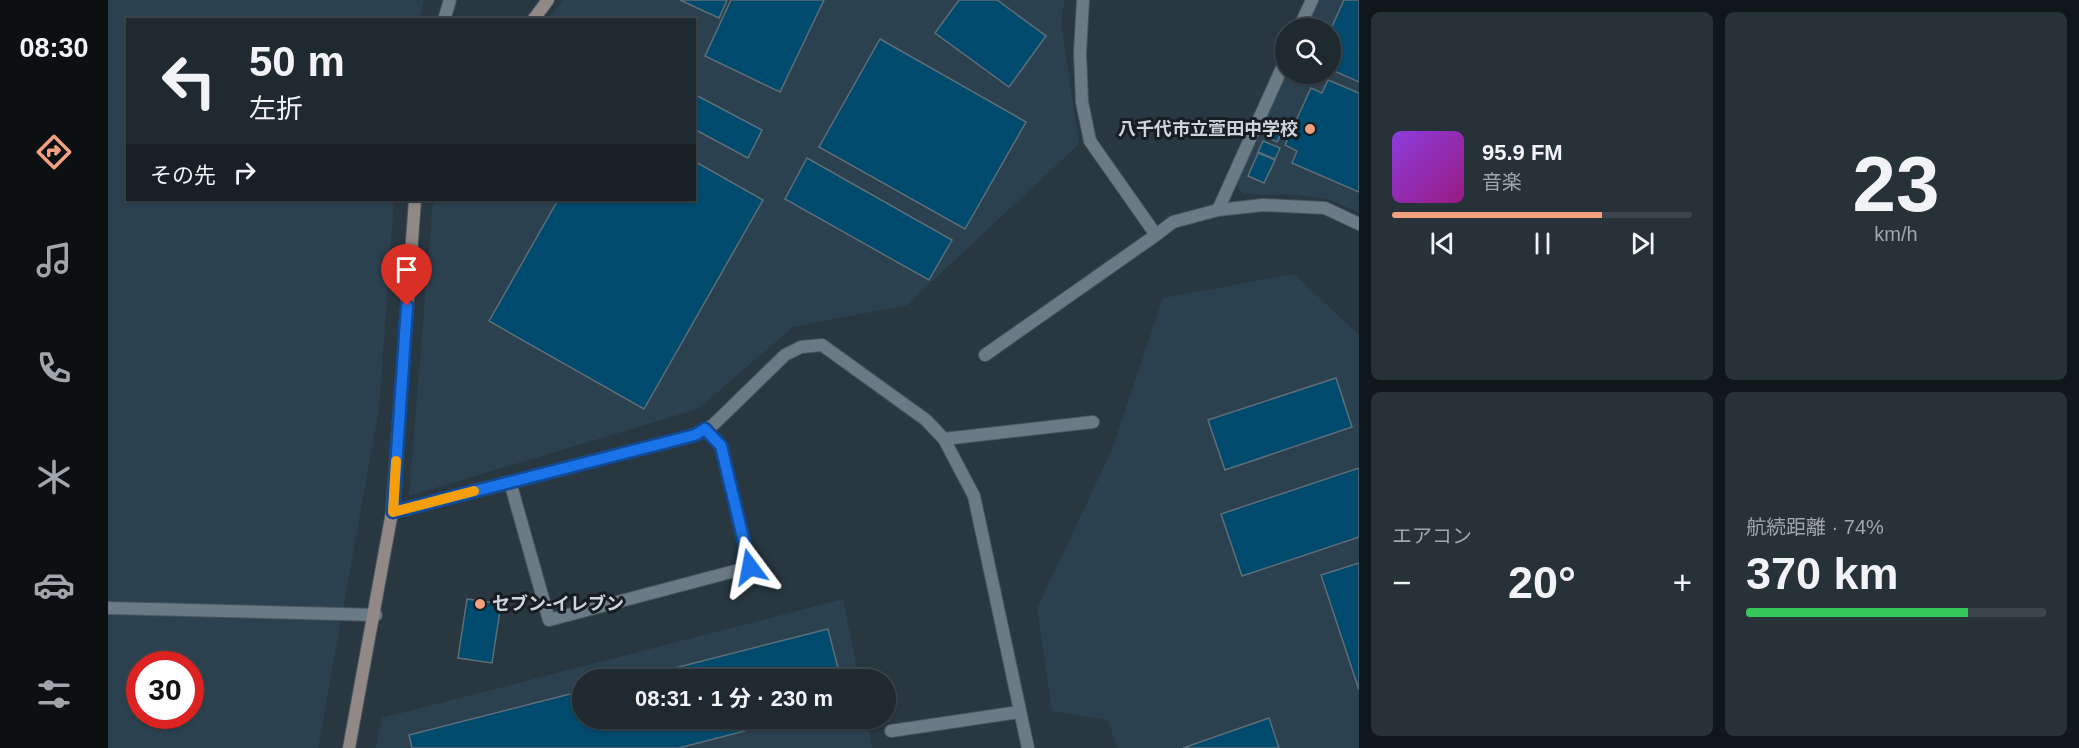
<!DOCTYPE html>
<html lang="ja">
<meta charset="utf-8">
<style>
:root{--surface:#1e2930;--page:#263138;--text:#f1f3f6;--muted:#a1a6ab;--line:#3c454c;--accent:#f1a17d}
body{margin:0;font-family:Helvetica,"Noto Sans JP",sans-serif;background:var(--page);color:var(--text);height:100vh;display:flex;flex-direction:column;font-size:22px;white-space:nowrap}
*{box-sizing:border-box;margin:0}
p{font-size:20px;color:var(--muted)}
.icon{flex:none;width:33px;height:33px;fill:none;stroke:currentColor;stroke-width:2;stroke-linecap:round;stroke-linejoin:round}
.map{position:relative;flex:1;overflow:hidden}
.sheet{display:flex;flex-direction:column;gap:12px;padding:12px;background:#10171a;width:720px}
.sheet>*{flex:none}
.banner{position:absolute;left:18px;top:18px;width:570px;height:183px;border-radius:0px;box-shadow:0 2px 4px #0004,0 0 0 2px var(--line);background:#1e2930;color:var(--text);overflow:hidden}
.buttons{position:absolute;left:1167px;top:18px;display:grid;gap:12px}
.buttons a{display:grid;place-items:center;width:66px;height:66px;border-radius:50%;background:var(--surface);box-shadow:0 2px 4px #0004,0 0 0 2px var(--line);font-size:30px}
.speed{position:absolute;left:18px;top:651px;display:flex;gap:12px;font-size:30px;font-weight:700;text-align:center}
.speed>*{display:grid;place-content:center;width:78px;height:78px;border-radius:50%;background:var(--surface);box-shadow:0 2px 4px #0004,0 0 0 2px var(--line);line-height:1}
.speed .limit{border:9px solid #d22;background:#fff;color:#111}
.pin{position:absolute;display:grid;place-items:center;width:51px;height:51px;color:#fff;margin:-62px -26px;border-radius:50% 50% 50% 0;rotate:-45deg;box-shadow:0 0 6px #0007}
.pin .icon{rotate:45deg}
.me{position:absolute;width:66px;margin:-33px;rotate:347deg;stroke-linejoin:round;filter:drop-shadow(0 0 4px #0008)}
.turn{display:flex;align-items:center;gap:21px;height:126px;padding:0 24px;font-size:27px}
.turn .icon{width:78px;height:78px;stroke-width:2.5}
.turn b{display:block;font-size:42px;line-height:51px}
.then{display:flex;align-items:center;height:57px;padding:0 24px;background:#0003;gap:12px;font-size:22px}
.big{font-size:45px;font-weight:700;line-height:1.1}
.sheet .widget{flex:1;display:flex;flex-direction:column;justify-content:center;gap:9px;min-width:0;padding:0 21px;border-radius:9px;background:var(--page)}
.sheet .dial{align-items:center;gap:0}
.dial b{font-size:78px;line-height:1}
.song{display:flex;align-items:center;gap:18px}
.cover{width:72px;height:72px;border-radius:9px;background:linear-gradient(135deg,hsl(270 70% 55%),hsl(310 70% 35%))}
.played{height:6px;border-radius:3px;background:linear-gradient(90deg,var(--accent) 70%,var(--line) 70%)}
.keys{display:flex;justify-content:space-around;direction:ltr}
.heat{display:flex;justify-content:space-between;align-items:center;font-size:33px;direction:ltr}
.charge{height:9px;border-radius:4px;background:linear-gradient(90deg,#34c759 74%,var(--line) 0)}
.sheet .tiles{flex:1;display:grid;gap:12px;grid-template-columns:repeat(2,1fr)}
.trip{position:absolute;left:464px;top:669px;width:324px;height:60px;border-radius:30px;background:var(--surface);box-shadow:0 2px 4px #0004,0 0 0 2px var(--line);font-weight:700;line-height:60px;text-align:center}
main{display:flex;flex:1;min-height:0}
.dock{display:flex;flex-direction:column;width:108px;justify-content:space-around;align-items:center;background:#0c1013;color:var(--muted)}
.dock .icon{width:42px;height:42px}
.dock .on{color:var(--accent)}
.dock b{font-size:27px;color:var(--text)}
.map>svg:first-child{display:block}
.built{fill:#2c414f;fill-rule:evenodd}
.building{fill:#004a6d;stroke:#5e6e79;stroke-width:1.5}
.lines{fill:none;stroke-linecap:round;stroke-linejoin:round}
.street-casing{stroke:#48555d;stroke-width:14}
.secondary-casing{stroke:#48555d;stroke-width:14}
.street{stroke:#6b7b86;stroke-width:12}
.secondary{stroke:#928987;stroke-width:12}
.route-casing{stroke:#114b97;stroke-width:15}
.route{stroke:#1a73e8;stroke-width:10}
.slow{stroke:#f59e0b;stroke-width:10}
.poi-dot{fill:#f1a17d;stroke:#171d22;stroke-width:2}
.labels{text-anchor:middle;stroke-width:6;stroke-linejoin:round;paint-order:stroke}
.poi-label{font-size:18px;font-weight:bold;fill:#ccd5db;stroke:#171d22;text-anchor:end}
</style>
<main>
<nav class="dock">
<b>08:30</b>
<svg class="icon on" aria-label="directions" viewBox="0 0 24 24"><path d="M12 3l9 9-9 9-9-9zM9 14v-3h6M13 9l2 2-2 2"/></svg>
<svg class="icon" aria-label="music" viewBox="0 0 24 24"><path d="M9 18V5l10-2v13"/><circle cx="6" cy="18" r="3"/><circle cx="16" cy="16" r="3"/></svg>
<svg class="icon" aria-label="phone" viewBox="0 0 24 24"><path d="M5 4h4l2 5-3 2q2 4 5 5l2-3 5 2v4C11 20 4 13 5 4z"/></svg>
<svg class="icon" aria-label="climate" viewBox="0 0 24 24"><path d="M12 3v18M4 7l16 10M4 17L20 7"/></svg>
<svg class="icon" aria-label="car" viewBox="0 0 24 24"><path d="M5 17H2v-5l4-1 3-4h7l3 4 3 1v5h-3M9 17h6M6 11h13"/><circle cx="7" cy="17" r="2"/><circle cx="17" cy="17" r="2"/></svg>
<svg class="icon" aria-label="filters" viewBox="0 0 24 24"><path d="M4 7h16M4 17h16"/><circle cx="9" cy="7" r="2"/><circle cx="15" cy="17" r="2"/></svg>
</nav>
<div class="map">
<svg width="1251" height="748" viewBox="0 0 1251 748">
<rect width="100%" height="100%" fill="#283740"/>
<g class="built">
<path d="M0 0H316L311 19 20 20V200H286L271 409 210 748H0ZM32 664H82V716H32Z"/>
<path d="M455 0H957L953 22 971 144 799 305 685 327 590 409 301 496 325 200H586V20L440 19Z"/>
<path d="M1210 0H1251V213L1222 200 1195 195 1134 194 1128 185 1178 74H1222V28H1197Z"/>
<path d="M1186 274 1251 335V748H1009L1000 720 944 711 929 608 1003 452 1055 298Z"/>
<path d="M735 599 751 679 474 680V718L759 719 764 748H268L274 718Z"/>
</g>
<g class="building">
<path d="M572 0H619L611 18Z"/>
<path d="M623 0H716L672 92 597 56Z"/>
<path d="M851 0H889L938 36 901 87 827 33Z"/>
<path d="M1236 0H1251V82L1222 69V31Z"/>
<path d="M772 39 918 122 857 229 711 147Z"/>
<path d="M1220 80 1251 93V192L1184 163 1189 151 1177 145 1203 88 1214 93Z"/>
<path d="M586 94 654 130 640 158 586 129Z"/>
<path d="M1165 123 1176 127 1169 142 1159 137Z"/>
<path d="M1155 141 1172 148 1167 159 1150 152Z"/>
<path d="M1150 153 1167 160 1156 183 1140 176Z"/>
<path d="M699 158 844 240 821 280 677 199Z"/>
<path d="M586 161 655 200 536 409 381 321 450 200H586Z"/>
<path d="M1228 378 1244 427 1117 470 1100 420Z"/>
<path d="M1251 468V537L1134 576 1113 514Z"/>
<path d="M1251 563V690L1213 575Z"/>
<path d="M359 599 393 604 384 663 350 658Z"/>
<path d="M720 629 733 680H520Z"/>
<path d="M474 691V718H687L571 748H304L301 735Z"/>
<path d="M1161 718 1171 748H1075Z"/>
</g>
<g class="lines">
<defs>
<g id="street">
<path d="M975 0 972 53 974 102 982 141 1048 235 1065 222 1110 210 1155 205 1217 208 1251 224"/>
<path d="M336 20 342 0"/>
<path d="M1191 28 1204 0"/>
<path d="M1110 210 1178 59"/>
<path d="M877 355 1048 235"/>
<path d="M836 439 866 496 920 748"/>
<path d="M402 482 441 620 642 567 613 446 597 429"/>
<path d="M284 512 587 435 605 425 677 355 693 347 714 345 818 420 836 439 985 422"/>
<path d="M0 608 268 615"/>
<path d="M783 731 911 712"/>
</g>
<g id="secondary">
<path d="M425 20 440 0"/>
<path d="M241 748 284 512 307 200"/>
</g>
</defs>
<use href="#street" class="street-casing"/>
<use href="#secondary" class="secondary-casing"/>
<use href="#street" class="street"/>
<use href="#secondary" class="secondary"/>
</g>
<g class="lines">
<defs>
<path id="route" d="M299 306 285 512 587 435 597 429 613 446 642 567"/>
</defs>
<use href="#route" class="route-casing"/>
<use href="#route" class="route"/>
<path class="slow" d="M288 461 285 512 366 491"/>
</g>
<g class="poi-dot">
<circle cx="1202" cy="129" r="6"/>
<circle cx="372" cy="604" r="6"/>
</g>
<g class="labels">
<g class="poi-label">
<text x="1190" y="135">八千代市立萱田中学校</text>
<text x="384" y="610" text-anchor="start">セブン-イレブン</text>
</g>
</g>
</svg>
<div class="buttons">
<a><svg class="icon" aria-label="search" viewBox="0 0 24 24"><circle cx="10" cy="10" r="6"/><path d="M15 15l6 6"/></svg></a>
</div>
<div class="speed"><div class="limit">30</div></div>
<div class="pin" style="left:299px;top:306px;background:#d93025"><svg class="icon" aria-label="arrive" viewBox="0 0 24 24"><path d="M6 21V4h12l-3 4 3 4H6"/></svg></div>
<svg class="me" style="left:642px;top:567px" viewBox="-20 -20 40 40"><path d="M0-17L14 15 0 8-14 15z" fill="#1a73e8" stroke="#fff" stroke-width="4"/></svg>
<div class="trip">08:31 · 1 分 · 230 m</div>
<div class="banner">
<div class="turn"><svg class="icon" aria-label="left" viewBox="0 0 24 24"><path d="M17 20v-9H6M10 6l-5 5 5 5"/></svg><div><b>50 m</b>左折</div></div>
<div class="then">その先<svg class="icon" aria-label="right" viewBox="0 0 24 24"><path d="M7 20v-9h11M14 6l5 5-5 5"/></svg></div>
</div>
</div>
<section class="sheet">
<div class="tiles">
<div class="widget">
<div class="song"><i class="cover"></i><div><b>95.9 FM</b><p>音楽</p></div></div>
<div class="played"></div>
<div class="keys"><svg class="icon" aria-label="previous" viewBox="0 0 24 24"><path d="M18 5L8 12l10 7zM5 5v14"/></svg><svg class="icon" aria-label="pause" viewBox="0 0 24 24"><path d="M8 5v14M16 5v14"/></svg><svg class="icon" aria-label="next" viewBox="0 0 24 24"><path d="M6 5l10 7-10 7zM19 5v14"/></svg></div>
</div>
<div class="widget dial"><b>23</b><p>km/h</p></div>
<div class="widget"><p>エアコン</p>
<div class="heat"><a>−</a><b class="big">20°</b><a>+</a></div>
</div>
<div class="widget"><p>航続距離 · 74%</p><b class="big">370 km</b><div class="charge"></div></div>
</div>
</section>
</main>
